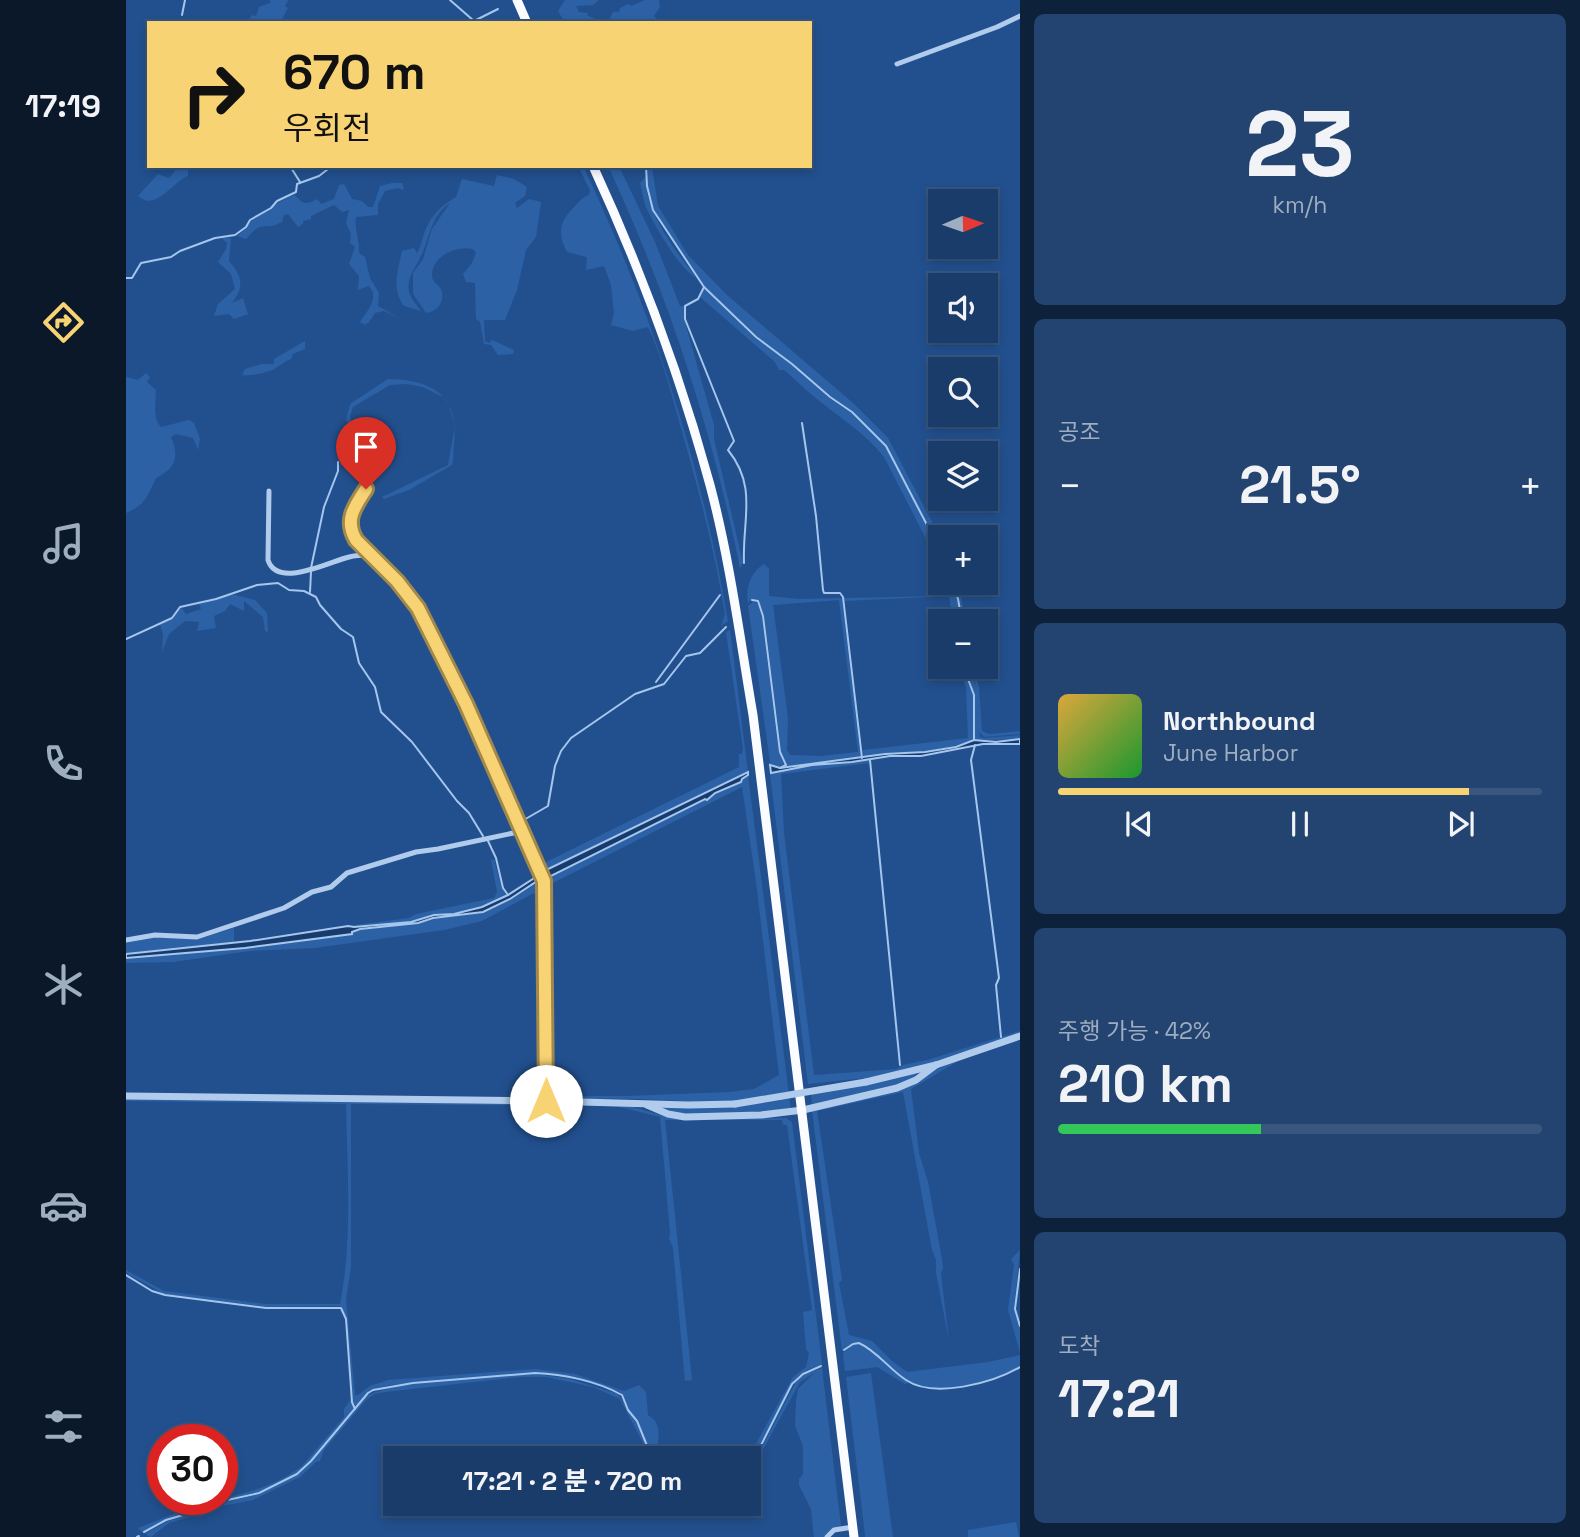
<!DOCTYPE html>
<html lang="ko">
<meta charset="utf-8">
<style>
:root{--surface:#1a3c6a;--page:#234370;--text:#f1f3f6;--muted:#9fadc1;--line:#38567e;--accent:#f8d373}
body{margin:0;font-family:"Space Grotesk","Noto Sans KR",sans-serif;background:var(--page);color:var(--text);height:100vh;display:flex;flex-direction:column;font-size:26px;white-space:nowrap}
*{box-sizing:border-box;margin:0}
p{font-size:23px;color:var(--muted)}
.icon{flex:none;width:38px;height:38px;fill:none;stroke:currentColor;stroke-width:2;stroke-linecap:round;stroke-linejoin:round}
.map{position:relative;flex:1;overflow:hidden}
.drawer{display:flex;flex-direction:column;gap:14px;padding:14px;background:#0e213a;width:560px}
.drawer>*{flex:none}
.top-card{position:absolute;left:21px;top:21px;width:665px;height:147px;border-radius:0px;box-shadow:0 4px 10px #0003,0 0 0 2px var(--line);background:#f8d373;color:#111;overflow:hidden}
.needle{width:46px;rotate:88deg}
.buttons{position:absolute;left:802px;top:189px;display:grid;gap:14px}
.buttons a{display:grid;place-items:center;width:70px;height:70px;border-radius:0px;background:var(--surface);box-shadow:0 4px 10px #0003,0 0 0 2px var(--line);font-size:35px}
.speed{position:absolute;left:21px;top:1424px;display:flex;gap:14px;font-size:35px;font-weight:700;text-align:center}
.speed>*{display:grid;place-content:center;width:91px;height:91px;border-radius:50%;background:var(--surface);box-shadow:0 4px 10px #0003,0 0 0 2px var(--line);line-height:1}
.speed .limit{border:10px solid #d22;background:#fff;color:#111}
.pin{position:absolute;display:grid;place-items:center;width:60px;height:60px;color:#fff;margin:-72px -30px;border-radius:50% 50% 50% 0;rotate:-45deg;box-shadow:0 0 7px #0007}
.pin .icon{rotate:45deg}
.me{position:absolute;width:77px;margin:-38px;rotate:0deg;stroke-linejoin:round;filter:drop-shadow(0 0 5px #0008)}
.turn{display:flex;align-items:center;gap:24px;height:147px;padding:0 21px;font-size:32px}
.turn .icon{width:91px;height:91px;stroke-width:2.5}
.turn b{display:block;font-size:49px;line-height:60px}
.big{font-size:52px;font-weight:800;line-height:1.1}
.drawer .card{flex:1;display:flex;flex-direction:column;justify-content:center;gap:10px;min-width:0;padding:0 24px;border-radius:10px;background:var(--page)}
.drawer .dial{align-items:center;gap:0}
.dial b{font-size:91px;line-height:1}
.song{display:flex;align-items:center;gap:21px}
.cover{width:84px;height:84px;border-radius:10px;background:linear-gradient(135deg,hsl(40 70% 55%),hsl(130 70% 35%))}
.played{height:7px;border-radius:4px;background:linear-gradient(90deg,var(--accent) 85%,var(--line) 85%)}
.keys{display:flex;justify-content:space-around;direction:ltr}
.heat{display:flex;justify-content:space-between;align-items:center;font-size:38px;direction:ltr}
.charge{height:10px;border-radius:5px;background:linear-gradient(90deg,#34c759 42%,var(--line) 0)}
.trip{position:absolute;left:257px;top:1446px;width:378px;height:70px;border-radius:0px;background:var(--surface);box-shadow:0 4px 10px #0003,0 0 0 2px var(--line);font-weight:800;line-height:70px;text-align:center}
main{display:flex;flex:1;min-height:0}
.menu{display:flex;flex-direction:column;width:126px;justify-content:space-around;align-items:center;background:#0a182a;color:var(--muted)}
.menu .icon{width:49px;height:49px}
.menu .active{color:var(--accent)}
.menu b{font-size:32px;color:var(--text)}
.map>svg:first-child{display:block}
.green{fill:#2c61a6;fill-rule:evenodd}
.water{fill:#183b6d;stroke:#a5c6ed;stroke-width:2}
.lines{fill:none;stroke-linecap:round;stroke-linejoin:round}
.stream{stroke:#a5c6ed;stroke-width:2}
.minor{stroke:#b1cbec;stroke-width:5}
.tertiary{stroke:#b1cbec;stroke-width:7}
.trunk{stroke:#fbfcff;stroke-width:9}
.tertiary-bridge{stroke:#b1cbec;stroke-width:7}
.route-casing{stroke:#a1894b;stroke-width:18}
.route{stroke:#f8d373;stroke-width:12}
</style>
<main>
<nav class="menu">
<b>17:19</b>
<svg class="icon active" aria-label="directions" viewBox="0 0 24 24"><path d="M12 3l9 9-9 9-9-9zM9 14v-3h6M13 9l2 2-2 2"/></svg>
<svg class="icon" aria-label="music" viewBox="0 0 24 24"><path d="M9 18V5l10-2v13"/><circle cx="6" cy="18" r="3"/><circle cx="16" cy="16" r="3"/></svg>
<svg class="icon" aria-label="phone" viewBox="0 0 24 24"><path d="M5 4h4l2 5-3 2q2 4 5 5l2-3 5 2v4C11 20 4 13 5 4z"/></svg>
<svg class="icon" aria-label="climate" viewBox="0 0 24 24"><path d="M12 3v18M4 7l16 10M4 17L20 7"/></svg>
<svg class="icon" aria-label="car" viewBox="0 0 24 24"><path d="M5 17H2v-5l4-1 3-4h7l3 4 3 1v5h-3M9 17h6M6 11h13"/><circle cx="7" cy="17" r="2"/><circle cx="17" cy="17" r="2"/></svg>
<svg class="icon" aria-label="filters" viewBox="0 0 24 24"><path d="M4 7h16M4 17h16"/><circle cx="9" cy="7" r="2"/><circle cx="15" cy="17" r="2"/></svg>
</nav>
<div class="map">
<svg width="894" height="1537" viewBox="0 0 894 1537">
<rect width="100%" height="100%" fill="#22508e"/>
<g class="green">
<path d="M144 0H162L159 6 162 8 154 23H120L126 15 130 16 133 7 144 3Z"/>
<path d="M439 0H473L467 5 450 6 453 12 461 13 462 16 468 18 471 22 483 20 487 12H493L494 8 502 4 505 6 519 0H533L534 7 528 16 535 23H439L432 11Z"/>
<path d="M53 166H62V176C46 182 30 212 12 196L32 174 43 178Z"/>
<path d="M452 166H457C526 311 575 462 602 621L595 626 599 614C588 546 570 480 551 414 543 385 535 355 522 327L507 331 485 325 488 313 485 285 478 266 460 270 461 257 441 252C430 232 435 220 449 206 454 201 455 198 463 195L464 190Z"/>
<path d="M482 166H493L529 242 554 306H559L560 326 588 425V439L617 563 614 568C586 429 542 295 482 166Z"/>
<path d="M520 166H526L532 206 562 255 601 295 727 403 762 438 814 537V541L811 538 814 549 760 446 727 412 704 397 667 364 630 337 578 286 528 210 521 186Z"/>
<path d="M371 175 388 179 401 187 399 196 389 203 391 208 403 199 415 202 410 237 400 250 391 290 379 320H358L359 341 363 343 366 340 388 350 387 354 372 355 365 345 358 344 354 322 350 319 349 283 340 282 337 274 346 263 350 253 347 249C331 245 305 256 306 276 306 282 312 284 315 289 320 301 311 312 300 313L287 294V273L297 259 306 229 324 203C305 215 304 237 295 256 290 268 280 276 283 292 285 299 291 305 295 311L278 306C265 288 272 271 276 251L288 248 291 253C295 247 296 239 299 231 307 213 314 207 330 197L336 179 368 186Z"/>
<path d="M520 176C517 209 551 253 570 277 555 272 526 221 519 205 517 198 516 191 514 183Z"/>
<path d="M266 183H276L278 190 272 188 259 191 252 204V215L230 217C228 229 234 241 233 253L239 257 244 278 253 293 252 306 277 320 258 311 249 313 243 322 239 325 234 322C241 310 254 299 243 286L232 290 233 276 223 264 229 247 224 243 225 234 220 223 223 210 216 212 208 205 185 216V219L177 221V224L172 227 162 214 158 215 156 222C136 232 138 218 120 239L111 236C117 232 120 228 124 223 132 214 157 199 169 195 177 205 181 205 191 199L195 204 208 199 213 185 218 184 226 199 236 201 242 207H247L254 186Z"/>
<path d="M96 238H105L103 261C116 276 119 286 106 303L117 298 122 314 108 319 103 314 88 316 92 304 109 289 105 274 92 262 100 249 101 243Z"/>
<path d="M578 288 629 338 666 365 703 398 726 413 760 447 814 551V566L758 457C739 433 714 418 691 399 679 390 669 379 658 370H653L649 362 574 297Z"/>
<path d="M179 341V349L167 354 165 359C159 361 156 364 150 368 144 372 122 377 116 375L119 369 135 364H148V359Z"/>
<path d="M20 373 24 377 21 382 30 390C30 403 26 418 35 427L63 420 68 423 74 439 72 450 67 438 50 434 45 437C53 455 51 468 30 478 21 496 21 504 0 513V377L12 380Z"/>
<path d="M262 379C307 380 334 396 328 444 327 451 328 459 326 465L283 490 258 499 256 497 322 465 329 426 323 405 317 397 297 387 280 384 264 385 227 407 224 416 226 423 235 439 233 441 220 420 224 404Z"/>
<path d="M638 564 643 569V596L673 599 716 598 735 758 658 767 661 765 655 752 638 615 632 601 626 599 622 603C619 589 625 571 638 564ZM713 600 732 752 695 756 664 755 661 750 662 718 647 605Z"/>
<path d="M820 583H825L835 611 826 583H832L840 621H836L835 613V621H827L823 596 718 601V598L823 596 820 594Z"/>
<path d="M106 594 129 600 141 613 142 632 139 631 137 617 118 601V611L104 604 99 611 88 616 90 628 71 631 73 622 59 621 43 634 36 652 37 634 34 624 47 619 52 609 56 608 60 614 75 609 73 604Z"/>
<path d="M627 602 632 604 636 616 649 722 653 752 658 764 652 767 644 765V762L622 606Z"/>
<path d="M604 630 622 772 416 872 414 865 613 767V754H616L617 749 600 632Z"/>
<path d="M834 667H841L842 680 847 695 848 740C812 754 775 751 738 758L737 750 842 738 840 688Z"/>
<path d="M842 667H845L851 688 847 677V667L853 687 856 731 863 734 894 731V734L858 737 853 732 854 737 858 738 894 735V739L849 741 848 695 843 679Z"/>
<path d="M743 760V763L655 774 658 833 688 1075 771 1069 777 1065 801 1060 894 1031V1035L810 1063 750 1077 682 1084 644 774 686 765Z"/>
<path d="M622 775 665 1110C622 1113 572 1124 531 1108L607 1107C547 1097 485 1099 424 1099L422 1096H499L604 1092 628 1089 653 1075 630 882 616 787 425 884 421 897 419 879 579 799 581 800 589 793 614 782Z"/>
<path d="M368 859 375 886 380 896 356 907 328 914H314L285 922 228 927 222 926 283 918 290 914 368 898 371 892 365 860Z"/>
<path d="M414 879 417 892 406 894 356 921 318 930 189 948 124 951 47 962 0 963V958L119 948 225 934V932L234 929 292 923 307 918 357 912 384 899Z"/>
<path d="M108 928V942L0 954V941L25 937 73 939Z"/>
<path d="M834 1060 785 1089 793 1153 802 1182 816 1259 817 1267 815 1274 823 1341 810 1273V1260L806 1250 777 1092 691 1111 716 1280 713 1283 723 1335 746 1341 766 1361 781 1372 862 1362 894 1355V1366C868 1382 813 1396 784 1382 765 1372 753 1351 734 1342L727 1343 716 1351 686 1110 739 1098Z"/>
<path d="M789 1073 790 1076 784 1081 686 1105 685 1092 739 1085Z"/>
<path d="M0 1098 504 1106 541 1117 585 1119 660 1118 666 1122 696 1364 679 1371 668 1380 623 1467 622 1458 667 1377 680 1367 683 1353 680 1349 677 1312 686 1310 661 1125H657L656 1120H539L566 1380 559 1381 547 1248 543 1238 544 1233 534 1117 494 1107 480 1106 225 1104V1267L220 1299 229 1395H232L244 1386 262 1380 409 1369 449 1374 498 1391 513 1385 520 1392 522 1415C536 1424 532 1433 532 1448L544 1458H527L511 1419 502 1409 494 1392C465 1384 438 1373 407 1373L265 1385 244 1390 230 1406 227 1402 220 1317 215 1306 139 1307 38 1294 0 1273V1270L38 1291 139 1304H214C227 1238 221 1170 220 1104L0 1101Z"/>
<path d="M894 1250 888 1309 894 1328V1353L882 1310 888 1265 885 1259Z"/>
<path d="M733 1343 748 1353 783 1383 779 1384 751 1367 719 1371 717 1353 727 1345Z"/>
<path d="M696 1368 715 1526 703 1531 698 1537H688L685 1509 673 1485V1479L677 1474V1446L669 1426 670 1401 672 1389 688 1373 674 1382 623 1475V1472L671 1380 679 1374Z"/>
<path d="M745 1373 767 1537H739V1535L720 1377Z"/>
<path d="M408 1374 441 1378 492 1394 510 1422 525 1458 494 1399 467 1387 420 1377H394L259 1392 249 1394 241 1399 198 1450 194 1461 190 1462 174 1477 127 1500 80 1509 67 1516 43 1523 25 1537 19 1534 42 1521 68 1514 75 1508 134 1494 173 1474 240 1397C261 1380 376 1377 408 1374Z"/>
<path d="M225 1399 228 1408 184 1461 171 1473 132 1492 79 1504 67 1512 40 1520 16 1532 12 1528 78 1502 96 1500V1498C124 1493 154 1483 176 1466L218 1417V1409Z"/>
<path d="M890 1522 893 1537H842V1530Z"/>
</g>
<g class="water">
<path d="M894 739V744H857L795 756H764L726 762 686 765 645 773 644 765 654 768 759 754 799 752 830 747 848 740 870 742Z"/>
<path d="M622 772V775L616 779 615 782 589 793 581 800 579 799 419 879 416 872Z"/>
<path d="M413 875 414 879 384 899 357 912 307 918 292 923 234 929 226 932V934L119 948 0 958V954L124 941 222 926 228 927 285 922 308 915 328 914 356 907 382 895Z"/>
</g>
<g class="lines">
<g class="stream">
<path d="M324 0 348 21 347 23"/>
<path d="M56 15 59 0"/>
<path d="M348 21 372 9"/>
<path d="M164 166 174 182"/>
<path d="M520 166 521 186 527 210 578 287 630 337 666 364 704 397 726 412 760 446 814 550"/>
<path d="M0 278H6L15 263 45 257 54 251 89 238 109 235 120 227 124 220 145 208 151 201 170 192 171 184 193 176 206 166"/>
<path d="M578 287 572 299 559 306V319L608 441 602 450C632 487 616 520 618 563"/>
<path d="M676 423 690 516 697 590 698 593H714L717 597 736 758"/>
<path d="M185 568 198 507 212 471V462"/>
<path d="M826 583 832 599 836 621"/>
<path d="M184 592 185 572"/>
<path d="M626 600 632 601 637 616 654 752 660 765 654 768"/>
<path d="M0 639 46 618 54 607 90 599 131 585 152 583 163 590 178 591 190 597 194 605 215 629 227 637 233 663 249 687 255 712 286 742 331 801 343 813 357 836"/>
<path d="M842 667V679L848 695V740"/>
<path d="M530 682 594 595"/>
<path d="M849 745 845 760 873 978 870 985 875 1037"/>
<path d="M744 760 774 1065"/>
<path d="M396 821 422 806 429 766 435 751 445 738 509 694 538 684 560 656 574 653 600 627"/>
<path d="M362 841 370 858 377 888 382 895"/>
<path d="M894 1269 889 1309 894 1326"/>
<path d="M0 1275 26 1291 39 1295 140 1308H215L220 1319 226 1402 229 1409"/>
<path d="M718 1350 727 1344 733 1343C751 1351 763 1369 780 1380 808 1399 867 1383 894 1367"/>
<path d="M623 1469 666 1384 677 1374 695 1366"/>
<path d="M18 1532 40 1520 64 1513 79 1505 133 1493 171 1474 185 1461 242 1393 247 1390 287 1383 409 1373C437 1374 471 1381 496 1395L502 1410 511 1421 526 1458"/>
<path d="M11 1537 13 1536"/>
</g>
<g class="minor">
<path d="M771 64 871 27 894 16"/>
<path d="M249 461C245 470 244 479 240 488 232 509 216 515 230 540L271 581 292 608 340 704 418 881 420 1101"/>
<path d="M143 491 142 560C151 589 203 562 223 557 230 555 237 555 245 555"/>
<path d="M0 940 29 935 71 937 158 908 186 892 205 887 221 873 290 852 312 849 397 831"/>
<path d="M701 1537 708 1530 727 1527"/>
</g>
<g class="tertiary">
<path d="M740 1082 810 1065 894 1036"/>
<path d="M0 1096 420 1101 563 1105 609 1104"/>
<path d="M521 1105 542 1114 559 1117 635 1115 677 1110 771 1088 790 1080 810 1065"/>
</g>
<g class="trunk">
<path d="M391 0 401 23"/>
<path d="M467 166C515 270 554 375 584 485 604 560 614 639 627 715L728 1537"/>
</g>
<path class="tertiary-bridge" d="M609 1104 740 1082"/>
</g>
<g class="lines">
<defs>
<path id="route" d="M240 489C229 506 218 520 230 540L271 581 292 608 340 704 418 881 420 1101"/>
</defs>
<use href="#route" class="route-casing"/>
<use href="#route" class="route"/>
</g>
</svg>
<div class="buttons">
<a><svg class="needle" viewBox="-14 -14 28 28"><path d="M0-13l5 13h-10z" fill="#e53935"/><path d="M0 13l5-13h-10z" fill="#9fadc1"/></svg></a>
<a><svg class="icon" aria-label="sound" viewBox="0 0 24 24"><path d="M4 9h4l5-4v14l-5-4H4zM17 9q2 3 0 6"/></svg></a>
<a><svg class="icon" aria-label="search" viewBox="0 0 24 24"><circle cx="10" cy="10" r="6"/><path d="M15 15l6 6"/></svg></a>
<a><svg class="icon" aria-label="layers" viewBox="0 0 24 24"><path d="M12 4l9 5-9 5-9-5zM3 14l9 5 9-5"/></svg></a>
<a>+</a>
<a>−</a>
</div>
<div class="speed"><div class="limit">30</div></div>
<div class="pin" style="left:240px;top:489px;background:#d93025"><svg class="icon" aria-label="arrive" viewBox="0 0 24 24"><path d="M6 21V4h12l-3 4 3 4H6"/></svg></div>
<svg class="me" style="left:420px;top:1101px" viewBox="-20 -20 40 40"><circle r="19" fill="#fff"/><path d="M0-13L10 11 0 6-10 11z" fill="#f8d373"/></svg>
<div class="trip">17:21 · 2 분 · 720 m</div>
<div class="top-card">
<div class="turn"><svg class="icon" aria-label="right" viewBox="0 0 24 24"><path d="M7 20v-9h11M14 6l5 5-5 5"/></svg><div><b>670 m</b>우회전</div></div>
</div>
</div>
<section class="drawer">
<div class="card dial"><b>23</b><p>km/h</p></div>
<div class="card"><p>공조</p>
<div class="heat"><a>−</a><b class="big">21.5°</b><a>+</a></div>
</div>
<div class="card">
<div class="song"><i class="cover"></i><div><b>Northbound</b><p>June Harbor</p></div></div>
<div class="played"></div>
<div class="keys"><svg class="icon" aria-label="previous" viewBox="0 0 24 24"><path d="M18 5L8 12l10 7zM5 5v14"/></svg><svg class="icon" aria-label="pause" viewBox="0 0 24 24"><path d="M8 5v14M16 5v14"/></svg><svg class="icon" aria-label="next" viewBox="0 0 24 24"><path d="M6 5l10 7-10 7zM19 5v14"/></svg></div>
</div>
<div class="card"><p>주행 가능 · 42%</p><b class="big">210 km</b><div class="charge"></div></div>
<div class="card"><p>도착</p><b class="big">17:21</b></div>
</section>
</main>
